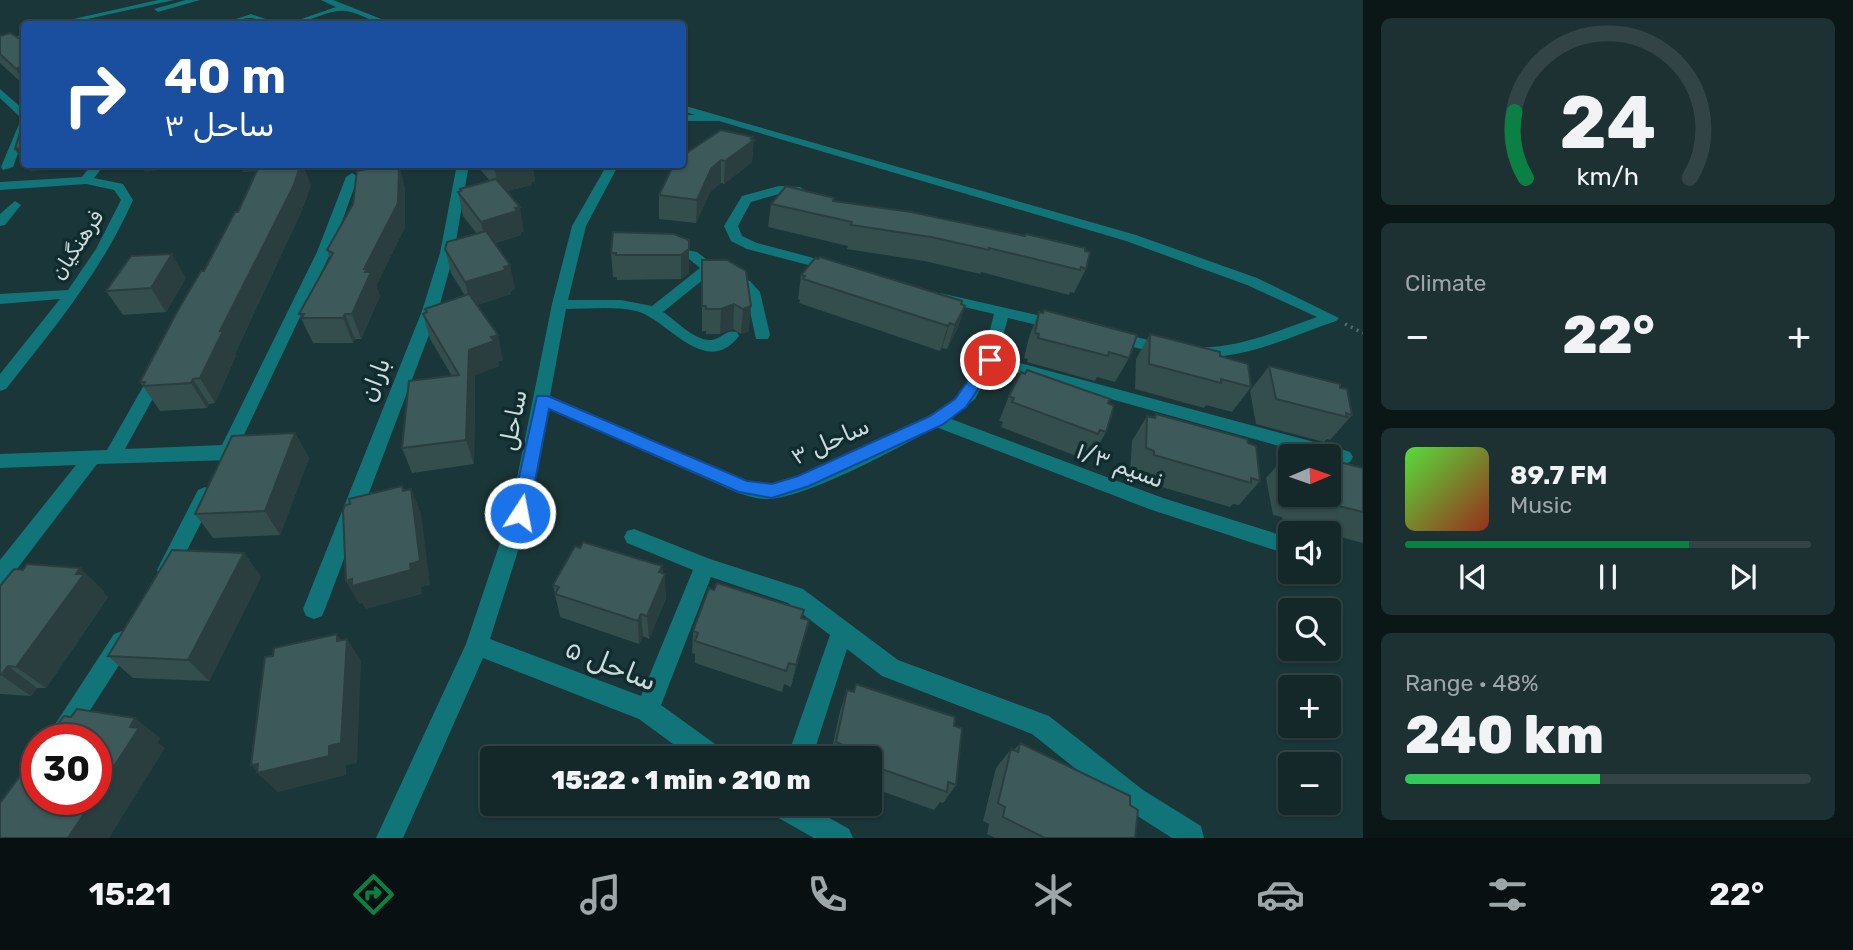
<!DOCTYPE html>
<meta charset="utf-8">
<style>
:root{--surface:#14282a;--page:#1d3032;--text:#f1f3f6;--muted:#9da6a8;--line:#334447;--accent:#0b8043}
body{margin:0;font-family:Rubik,Vazirmatn,sans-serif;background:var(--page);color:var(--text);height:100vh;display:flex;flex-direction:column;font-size:26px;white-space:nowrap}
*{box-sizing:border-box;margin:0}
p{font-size:23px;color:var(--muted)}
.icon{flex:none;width:38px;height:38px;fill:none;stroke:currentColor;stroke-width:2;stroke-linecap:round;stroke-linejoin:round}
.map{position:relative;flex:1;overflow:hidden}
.details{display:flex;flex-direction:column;gap:18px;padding:18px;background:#0b1617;width:490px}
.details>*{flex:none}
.hud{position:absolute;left:21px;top:21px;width:665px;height:147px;border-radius:7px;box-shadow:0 2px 5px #0004,0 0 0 2px var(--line);background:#1a4fa0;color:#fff;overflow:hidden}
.needle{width:46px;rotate:88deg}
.tools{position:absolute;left:1278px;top:444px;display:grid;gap:14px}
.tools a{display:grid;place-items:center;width:63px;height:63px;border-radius:7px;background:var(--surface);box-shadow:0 2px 5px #0004,0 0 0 2px var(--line);font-size:35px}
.speed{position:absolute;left:21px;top:724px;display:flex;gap:14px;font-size:35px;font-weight:700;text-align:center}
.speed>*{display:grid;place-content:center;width:91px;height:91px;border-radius:50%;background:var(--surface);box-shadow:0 2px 5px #0004,0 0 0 2px var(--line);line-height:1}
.speed .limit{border:10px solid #d22;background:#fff;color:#111}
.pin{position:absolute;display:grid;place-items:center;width:60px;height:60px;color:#fff;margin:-30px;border:4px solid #fff;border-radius:50%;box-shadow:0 2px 7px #0007}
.me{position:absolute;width:77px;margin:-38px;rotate:11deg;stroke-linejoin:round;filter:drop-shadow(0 0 5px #0008)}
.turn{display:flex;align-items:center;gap:24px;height:147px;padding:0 28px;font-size:32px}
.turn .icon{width:91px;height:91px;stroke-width:2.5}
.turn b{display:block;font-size:49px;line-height:60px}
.big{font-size:52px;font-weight:800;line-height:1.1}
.details .tile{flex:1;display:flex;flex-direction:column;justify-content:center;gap:10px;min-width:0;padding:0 24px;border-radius:10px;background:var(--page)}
.details .dial{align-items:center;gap:0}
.dial svg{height:182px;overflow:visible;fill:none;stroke:var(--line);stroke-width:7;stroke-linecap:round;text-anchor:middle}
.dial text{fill:var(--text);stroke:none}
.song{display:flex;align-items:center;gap:21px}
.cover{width:84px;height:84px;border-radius:10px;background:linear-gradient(135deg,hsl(110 70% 55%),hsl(10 70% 35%))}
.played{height:7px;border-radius:4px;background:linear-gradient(90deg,var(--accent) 70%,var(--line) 70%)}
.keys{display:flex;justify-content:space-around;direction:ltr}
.heat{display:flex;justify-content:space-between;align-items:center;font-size:38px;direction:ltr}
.charge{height:10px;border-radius:5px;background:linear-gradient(90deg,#34c759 48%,var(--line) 0)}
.trip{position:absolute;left:480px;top:746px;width:402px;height:70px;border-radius:7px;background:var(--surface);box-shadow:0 2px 5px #0004,0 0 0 2px var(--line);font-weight:800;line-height:70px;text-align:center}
.tabs{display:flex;height:112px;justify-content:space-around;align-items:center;background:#081011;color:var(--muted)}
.tabs .icon{width:49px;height:49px}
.tabs .on{color:var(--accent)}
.tabs b{font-size:32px;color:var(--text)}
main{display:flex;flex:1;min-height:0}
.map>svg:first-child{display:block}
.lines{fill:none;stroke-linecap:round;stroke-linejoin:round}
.path{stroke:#546b6d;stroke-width:3.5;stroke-dasharray:2 4.5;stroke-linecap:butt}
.service{fill:#117478;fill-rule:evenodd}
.minor{fill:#117478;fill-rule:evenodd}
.tertiary{fill:#117478;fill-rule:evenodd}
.wall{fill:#344d4d}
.shaded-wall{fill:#2b3e3f}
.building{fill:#3d595a;stroke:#2b3e3f;stroke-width:2}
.route{fill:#1a73e8;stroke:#114b97;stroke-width:2}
.labels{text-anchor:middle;stroke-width:7;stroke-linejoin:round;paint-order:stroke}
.far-street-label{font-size:21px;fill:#ccdbdc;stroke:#102c2e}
.street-label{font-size:24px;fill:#ccdbdc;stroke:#102c2e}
.near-street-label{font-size:28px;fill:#ccdbdc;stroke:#102c2e}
</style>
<main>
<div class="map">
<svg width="1363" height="838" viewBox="0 0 1363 838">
<rect width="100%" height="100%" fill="#1b3638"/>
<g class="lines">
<path class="path" d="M1345 324 1363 333"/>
<path class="service" d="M251 14 277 23V24C264 25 257 15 243 19L255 23V24H250L236 19Z"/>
<g class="minor">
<path d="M321 0H333L394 24C377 26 364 14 346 11 331 8 306 24 287 24L336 7Z"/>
<path d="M0 89 24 110V118L20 117 0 98Z"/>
<path d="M682 105 1136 235 1257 278 1339 318 1336 321C1295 335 1254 355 1211 357 1176 359 1141 349 1108 341L1106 337 1114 332C1146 339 1179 349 1212 347 1249 344 1283 329 1317 317L1247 285 1126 241 719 121H682V115H695L682 111Z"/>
<path d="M24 121V137L13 167 3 170 1 167 19 124Z"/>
<path d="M92 164H105L94 178 123 184 133 200C102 271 53 329 6 389L0 391V374L60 299 0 304V294L68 290 96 249 121 200 114 190 86 184 0 190V182L82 177Z"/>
<path d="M457 164H469L454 253 438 311 325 609 322 616 314 619 306 616 303 609 422 311 440 253Z"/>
<path d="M581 164H619L586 226 568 300H621L652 306 700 268 688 258 660 253 658 250 665 246 697 252 714 265 750 281 760 292 770 335 768 339H756L746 293 740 287 710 274 663 312C676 320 694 341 711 340 722 339 725 329 737 332L739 336C705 380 667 318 636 311 614 306 589 309 566 309L550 396 747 481C756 482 765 485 774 483 810 477 938 419 961 392 980 371 987 342 994 314L935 300 933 297 935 294 940 293 1059 320 1067 325 1059 330 1008 318 997 357 1344 450 1350 452 1353 457 1350 462 1344 464 1328 460V457H1318L993 366 975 399 951 419 1163 498 1290 538V555L1149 509 936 427C899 448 811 495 771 499 760 500 748 496 738 493L548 409 530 513 490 639 641 696 693 570 627 543 624 537 627 531 634 529 710 559 803 589 898 660 1049 716 1143 790 1201 826 1204 838H1172L1125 808 1032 734 882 676 847 649 812 758H787L830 635 788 603 711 577 661 705 722 749 725 758H692L639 719 483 658 403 838H376L466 644 510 513 552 304 572 226 604 170Z"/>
<path d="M352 173 358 177 331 252 232 460 97 464 7 582 0 585V560L76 465 0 468V454L107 450 153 369 159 367 167 373 125 449 222 445 317 252 346 177Z"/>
<path d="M779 186 800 187 806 191 800 195 779 194 751 202 738 226 742 236 757 243 840 265V271L835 272 747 249 731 241 724 226 742 196Z"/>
<path d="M15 201 21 205 5 225 0 226V214Z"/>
<path d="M205 487 212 490 215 495 174 576 167 579 160 576 157 570 160 564 198 490Z"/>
<path d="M122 631 130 634 133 641 130 648 71 740H45L114 634Z"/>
<path d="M764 803H803L849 829 853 838H814L768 812Z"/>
</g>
<g class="tertiary">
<path d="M158 0H174L65 24H51Z"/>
<path d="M186 0H200L158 12 154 9Z"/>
<path d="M24 35V41L0 46V40Z"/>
</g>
</g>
<g class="wall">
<path d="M0 36 24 41V85L0 63Z"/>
<path d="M753 139 752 162 724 184 721 183 710 192 696 223 659 219V195Z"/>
<path d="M240 164 311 185 302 210 235 354 236 356 215 403 209 404 207 408 160 411 140 382 238 212 257 171 243 172Z"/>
<path d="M479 164H532L535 181 531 182 532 185 507 191 524 231 521 232V235L495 243 515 289 511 291V294L477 305 503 360 498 362 499 366 475 375 474 464 412 473 402 448 452 376 430 339 423 314 426 312 425 309 465 296 451 273 445 249 477 234 463 216 458 192H460V189L490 181 479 168Z"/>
<path d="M399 166 405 189V227L376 286 380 296 361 339H355L353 343H313L299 314 330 258 327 250Z"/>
<path d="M834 201 1086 269 1074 293 1070 292 1069 295 981 272 980 274 924 261 847 249 848 246 768 227 771 204Z"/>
<path d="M674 234 689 273 681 279 617 280V277H613L611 253Z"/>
<path d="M702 260 746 271 749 331 741 334 733 329 720 334H706V331H702Z"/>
<path d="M801 275 961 304 965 306 957 330 947 349 942 348 940 351 799 303 800 300 798 299Z"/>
<path d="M186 278 166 312 123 315 106 291Z"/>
<path d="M1039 312 1129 358 1115 382 1097 377 1095 381 1027 362 1028 359 1024 358 1029 337Z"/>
<path d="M1150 334 1220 356 1251 387 1232 412 1206 405 1204 408 1135 389 1136 359Z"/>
<path d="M1269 366 1340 388 1352 415 1330 440 1327 439 1324 442 1256 424 1250 391Z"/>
<path d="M1009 396 1108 403 1106 432 1092 457 1086 455 1084 459 1001 427 1003 422 999 421Z"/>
<path d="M1156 414 1248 443 1260 481 1239 505 1233 504 1230 507 1138 480V475L1130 473 1132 441 1147 416 1154 417Z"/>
<path d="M295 433 309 458 280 535 213 538 195 514Z"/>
<path d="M1295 451 1317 457H1290V495H1328L1363 468V543L1283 522 1282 517 1273 515 1266 478 1287 454 1292 455Z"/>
<path d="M244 553 261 577 209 681 133 678 108 656Z"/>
<path d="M662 566 666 598 649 639 643 636 639 644 560 617 553 585Z"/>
<path d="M80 568 104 592 103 593 108 597 46 688H37L31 696 0 694V586L23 570Z"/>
<path d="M714 590 804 610 802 618 803 642 791 687 784 684 782 692 695 663V654L692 653 693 631Z"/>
<path d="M856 684 954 726 956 785 943 803 940 802 934 810 870 787V758H830L840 711 847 690 853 692Z"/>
<path d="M1020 743 1130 805 1135 838H995L987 834 989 824 983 821 996 768 1011 749 1014 750Z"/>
</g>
<g class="shaded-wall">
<path d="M24 66V82L16 69Z"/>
<path d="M753 137V140H754L752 162 724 184 725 161Z"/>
<path d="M24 148V163L15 149Z"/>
<path d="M721 160V183L710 192 696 223 697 200 711 169Z"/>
<path d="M25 164H69V166L30 172Z"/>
<path d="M141 164H186V166L145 172Z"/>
<path d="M240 164H284V168L243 172Z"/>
<path d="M301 164H303L311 185 302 210 235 354 236 356 215 403 200 378 220 331Z"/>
<path d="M517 164H532L535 181 531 182 532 185 499 193 495 170Z"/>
<path d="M399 166 405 189V227L376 286 380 296 361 339 352 314 364 269Z"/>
<path d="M520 207 524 231 521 232V235L486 245 481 222Z"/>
<path d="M689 249V273L681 279V255Z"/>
<path d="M172 254 186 278 166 312 151 288Z"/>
<path d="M510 265 515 289 511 291V294L471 307 465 282Z"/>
<path d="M734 304 733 329 720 334 721 309Z"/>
<path d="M751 306 749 331 741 334 743 309Z"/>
<path d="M965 306 957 330 947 349 955 325Z"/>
<path d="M345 314 355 339 353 343 343 318Z"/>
<path d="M950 323 942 348 940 351 948 326Z"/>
<path d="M498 335 503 360 498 362 499 366 475 375 474 464 466 440 469 350 491 337Z"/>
<path d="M193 379 209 404 207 408 191 383Z"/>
<path d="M295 433 309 458 280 535 265 511Z"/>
<path d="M411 489 421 513 430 585 421 587 422 594 366 609 362 603 359 604 346 581 410 564Z"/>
<path d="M244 553 261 577 209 681 188 660Z"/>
<path d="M662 566V581L665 574 666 598 649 639 647 616 659 572Z"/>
<path d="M80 568 104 592 103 593 108 597 46 688 16 667Z"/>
<path d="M641 614 643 636 639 644 638 621Z"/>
<path d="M809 620 803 642 791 687 796 665Z"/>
<path d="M337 634 346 648 347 639 361 661 357 763 346 765V775L278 792 257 773H259L251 765 329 746Z"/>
<path d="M8 666 37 688 31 696 1 675Z"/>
<path d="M135 718 160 738 158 743 165 748 109 838H68L93 800H96V794L130 727Z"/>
</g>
<g class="building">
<path d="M10 33 24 41V66L16 69 0 54V36Z"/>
<path d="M24 119V148L15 149Z"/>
<path d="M721 130 753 137 751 139 754 140 725 161 721 160 711 169 697 200 659 195 674 164H682V156Z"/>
<path d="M260 164H301L293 187 220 331H223L200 378 193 379 191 383 143 386 145 382H140L178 310 201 271H204L235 212H238Z"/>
<path d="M394 164 399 166 398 203 364 269H367L365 272H371L352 314H345L343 318H302L304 314H299L333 253 327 250 353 204 357 171Z"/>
<path d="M490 164H517L495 170Z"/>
<path d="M496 179 520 207 515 208 517 211 481 222 458 192 461 191 460 189Z"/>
<path d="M786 186 834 198 833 201 911 212 1025 236 1026 234 1085 248V251L1090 252 1086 269 1081 267 1080 270 989 248V250L931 237 851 225 852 222 771 204Z"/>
<path d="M486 231 510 265 504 267 506 270 465 282 445 249 447 242Z"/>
<path d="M613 232 674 234 689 240V249L681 255H616V253H611Z"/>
<path d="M172 254 151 288 106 291 131 256Z"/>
<path d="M820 257 962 301 961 304 965 306 955 325 950 323 948 326 803 279 805 276 801 275 815 258 818 259Z"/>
<path d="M702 260H727L746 271 751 306 743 309 734 304 721 309H706V306H702Z"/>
<path d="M469 294 498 335 491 337 494 341 469 350 466 440 402 448 409 381 459 375 423 314 427 312 425 309Z"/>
<path d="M1044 310 1137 335 1129 358 1109 352 1108 356 1038 338 1039 334 1035 333 1039 312 1043 313Z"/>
<path d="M1150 334 1220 352V356L1248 364 1251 387 1221 379V383L1149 364Z"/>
<path d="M1269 366 1340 384V388L1347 389 1352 415 1346 413 1347 417 1276 399Z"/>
<path d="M1027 370 1110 399 1108 403 1114 406 1106 432 1100 430 1098 434 1012 402 1014 398 1009 396 1021 372 1025 374Z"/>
<path d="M1156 414 1247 439 1248 443 1256 446 1260 481 1251 478V483L1154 455V451L1146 448 1147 416 1155 418Z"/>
<path d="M295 433 265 511 195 514 232 436Z"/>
<path d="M1295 451 1317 457H1290V464L1287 454 1296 456Z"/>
<path d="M1328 459 1363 468V512L1306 498 1305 495H1328Z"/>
<path d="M402 486 403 491 411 489 420 561 410 564 411 570 352 586V579L346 581 343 510 345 505 350 504 349 499Z"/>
<path d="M583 542 662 566 659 572 665 574 647 616 641 614 638 621 555 594 559 587 553 585 575 546 580 548Z"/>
<path d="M172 550 244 553 188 660 108 656Z"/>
<path d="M27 564 80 568 76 574H84L16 667 8 666 1 675H0V586L14 569 23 570Z"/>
<path d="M717 583 804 610 801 618 809 620 796 665 789 663 786 671 695 641 698 633 693 631 709 588 714 590Z"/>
<path d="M337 634V641L347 639 341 743 329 746V756L257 773 258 764 251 765 265 657 273 656 274 648Z"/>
<path d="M856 684 955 717 954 726 962 728 956 785 948 782 947 792 870 765V758H850L840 754 843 745 836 742 847 690 854 692Z"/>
<path d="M77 709 135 718 130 727 139 728 96 794V740H46L64 716 71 717Z"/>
<path d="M1020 743 1130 796V805L1138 810 1135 838H1045L1003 817 1005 807 998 803 1011 749 1018 752Z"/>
<path d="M37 753V800H93L68 838H0V803Z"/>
</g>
<path class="route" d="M990 355 997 360 966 407 942 425 809 486 772 498 739 492 549 409 529 513 526 519 520 521 514 519 511 513 537 396H548L747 481 772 484 798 476 930 416 955 399 985 357Z"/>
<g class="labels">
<g class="far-street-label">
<text transform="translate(77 245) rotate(-57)" y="7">فرهنگیان</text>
</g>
<g class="street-label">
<text transform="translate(375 380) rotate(-69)" y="8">باران</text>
<text transform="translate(513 420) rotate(-79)" y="8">ساحل</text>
<text transform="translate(830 441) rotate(-24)" y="8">ساحل ۳</text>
<text transform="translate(1120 465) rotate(20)" y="8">نسیم ۱/۳</text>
</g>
<g class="near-street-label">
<text transform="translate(611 664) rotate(22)" y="10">ساحل ۵</text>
</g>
</g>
</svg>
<div class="tools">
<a><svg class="needle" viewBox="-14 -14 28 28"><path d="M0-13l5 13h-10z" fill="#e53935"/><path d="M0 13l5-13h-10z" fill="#9da6a8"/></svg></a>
<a><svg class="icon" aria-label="sound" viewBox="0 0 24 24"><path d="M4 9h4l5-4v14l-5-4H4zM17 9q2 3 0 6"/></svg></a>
<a><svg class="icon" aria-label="search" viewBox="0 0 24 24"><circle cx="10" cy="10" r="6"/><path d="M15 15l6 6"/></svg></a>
<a>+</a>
<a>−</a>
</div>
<div class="speed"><div class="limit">30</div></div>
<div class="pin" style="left:990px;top:360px;background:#d93025"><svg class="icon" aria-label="arrive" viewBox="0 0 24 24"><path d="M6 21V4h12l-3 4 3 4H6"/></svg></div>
<svg class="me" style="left:520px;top:513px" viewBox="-20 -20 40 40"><circle r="17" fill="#1a73e8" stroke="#fff" stroke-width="3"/><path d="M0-11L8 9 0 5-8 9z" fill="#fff"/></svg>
<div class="trip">15:22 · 1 min · 210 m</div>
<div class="hud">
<div class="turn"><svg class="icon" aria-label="right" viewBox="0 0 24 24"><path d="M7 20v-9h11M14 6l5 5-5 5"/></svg><div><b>40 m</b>ساحل ۳</div></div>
</div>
</div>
<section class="details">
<div class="tile dial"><svg viewBox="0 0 100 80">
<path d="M14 69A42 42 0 1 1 86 69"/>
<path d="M14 69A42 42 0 0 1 9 40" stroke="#0b8043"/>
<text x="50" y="56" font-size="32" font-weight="700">24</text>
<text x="50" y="72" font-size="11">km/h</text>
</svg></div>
<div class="tile"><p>Climate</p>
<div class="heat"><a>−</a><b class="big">22°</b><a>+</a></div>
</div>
<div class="tile">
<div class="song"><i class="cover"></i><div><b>89.7 FM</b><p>Music</p></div></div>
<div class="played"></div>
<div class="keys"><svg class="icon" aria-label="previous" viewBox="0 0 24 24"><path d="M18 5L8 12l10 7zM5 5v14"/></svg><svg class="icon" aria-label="pause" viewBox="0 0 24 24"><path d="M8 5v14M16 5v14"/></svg><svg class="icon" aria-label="next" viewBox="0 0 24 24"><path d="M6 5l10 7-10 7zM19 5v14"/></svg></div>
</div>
<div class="tile"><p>Range · 48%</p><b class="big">240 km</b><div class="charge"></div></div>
</section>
</main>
<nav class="tabs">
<b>15:21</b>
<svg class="icon on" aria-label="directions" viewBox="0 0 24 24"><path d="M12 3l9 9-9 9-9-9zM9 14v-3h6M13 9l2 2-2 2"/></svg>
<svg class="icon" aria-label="music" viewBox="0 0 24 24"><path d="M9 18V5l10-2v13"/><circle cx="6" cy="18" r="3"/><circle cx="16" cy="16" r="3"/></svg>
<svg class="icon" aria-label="phone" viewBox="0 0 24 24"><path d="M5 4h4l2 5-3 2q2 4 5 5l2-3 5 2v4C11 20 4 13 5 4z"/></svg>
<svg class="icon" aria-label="climate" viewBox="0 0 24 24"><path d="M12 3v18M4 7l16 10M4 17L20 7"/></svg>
<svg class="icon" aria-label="car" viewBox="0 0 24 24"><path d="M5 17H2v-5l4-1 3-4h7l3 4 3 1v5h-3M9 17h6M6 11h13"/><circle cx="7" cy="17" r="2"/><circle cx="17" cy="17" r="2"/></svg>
<svg class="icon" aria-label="filters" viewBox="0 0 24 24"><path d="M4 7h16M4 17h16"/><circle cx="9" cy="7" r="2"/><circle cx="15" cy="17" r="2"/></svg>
<b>22°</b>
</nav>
